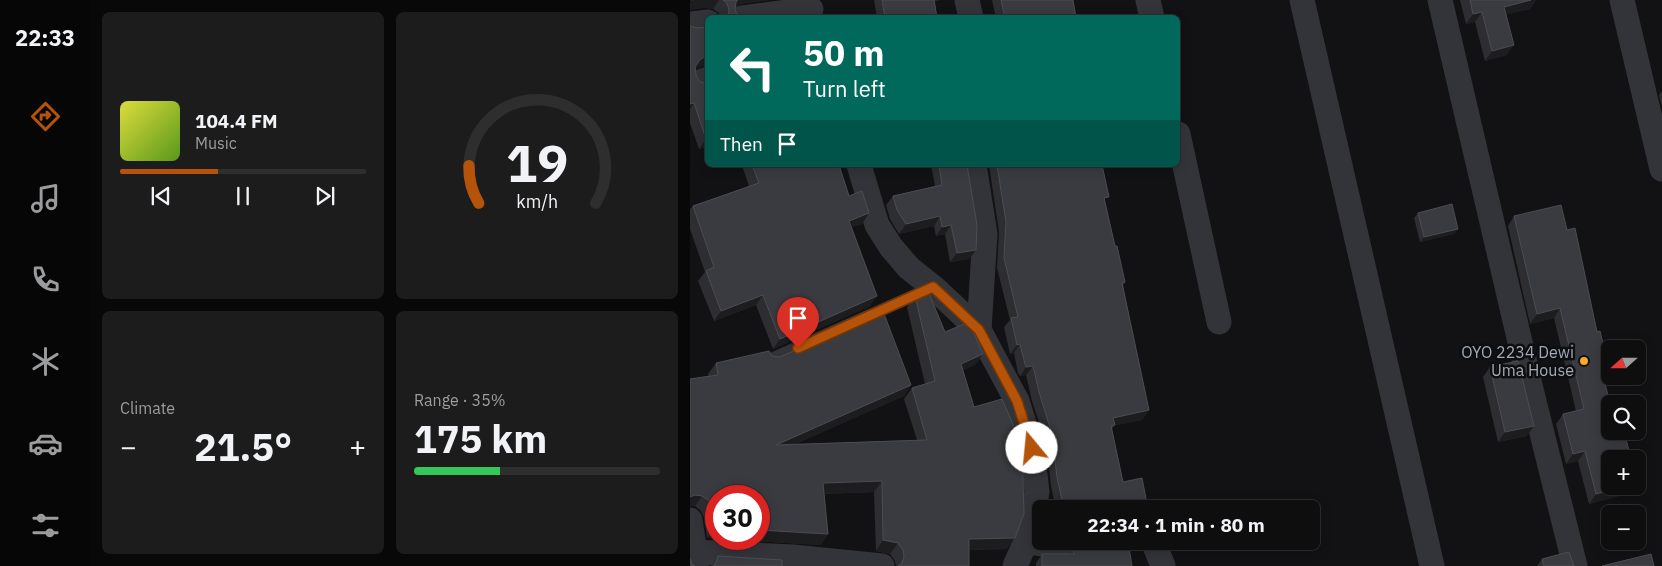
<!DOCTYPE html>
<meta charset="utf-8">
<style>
:root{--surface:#0e0e0f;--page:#1c1c1d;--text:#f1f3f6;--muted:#9b9c9e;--line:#2e2e2f;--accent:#b45309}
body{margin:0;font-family:"IBM Plex Sans",sans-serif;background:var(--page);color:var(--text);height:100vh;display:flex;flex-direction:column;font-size:19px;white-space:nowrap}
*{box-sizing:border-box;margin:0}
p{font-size:16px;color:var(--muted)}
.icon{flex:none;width:28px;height:28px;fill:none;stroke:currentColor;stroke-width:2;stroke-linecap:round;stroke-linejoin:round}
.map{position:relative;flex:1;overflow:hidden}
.sheet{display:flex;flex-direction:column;gap:12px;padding:12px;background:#080808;width:600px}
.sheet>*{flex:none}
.hud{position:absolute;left:15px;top:15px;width:475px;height:152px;border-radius:8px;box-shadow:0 2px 12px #0003,0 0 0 1px var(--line);background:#00695c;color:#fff;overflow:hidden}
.needle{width:32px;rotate:249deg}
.buttons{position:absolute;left:911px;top:340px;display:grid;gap:10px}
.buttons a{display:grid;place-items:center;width:45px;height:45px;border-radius:8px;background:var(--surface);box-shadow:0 2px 12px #0003,0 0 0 1px var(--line);font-size:25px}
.speed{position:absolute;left:15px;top:485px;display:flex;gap:10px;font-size:25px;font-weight:700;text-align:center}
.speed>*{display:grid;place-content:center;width:65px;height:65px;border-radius:50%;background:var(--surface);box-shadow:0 2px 12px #0003,0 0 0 1px var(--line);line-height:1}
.speed .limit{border:8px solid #d22;background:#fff;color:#111}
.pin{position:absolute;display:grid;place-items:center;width:42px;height:42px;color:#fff;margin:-51px -21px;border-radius:50% 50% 50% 0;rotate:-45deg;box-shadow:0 0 5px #0007}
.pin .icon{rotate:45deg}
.me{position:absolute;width:55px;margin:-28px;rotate:343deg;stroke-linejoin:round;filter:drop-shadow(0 0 4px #0008)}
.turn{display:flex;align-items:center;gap:18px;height:105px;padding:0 15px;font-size:22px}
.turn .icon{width:65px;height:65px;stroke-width:2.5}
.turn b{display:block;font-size:35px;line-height:42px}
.then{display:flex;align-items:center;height:48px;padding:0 15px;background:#0003;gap:10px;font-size:19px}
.big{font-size:38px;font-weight:700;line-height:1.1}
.sheet .tile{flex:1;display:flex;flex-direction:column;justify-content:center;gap:8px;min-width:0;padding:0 18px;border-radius:8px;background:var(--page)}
.sheet .dial{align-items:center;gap:0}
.dial svg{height:130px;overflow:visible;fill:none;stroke:var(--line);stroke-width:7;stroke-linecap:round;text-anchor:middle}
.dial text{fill:var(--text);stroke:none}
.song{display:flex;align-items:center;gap:15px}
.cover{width:60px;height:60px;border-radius:8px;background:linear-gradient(135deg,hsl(60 70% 55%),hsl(90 70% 35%))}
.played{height:5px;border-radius:2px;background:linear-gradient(90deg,var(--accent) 40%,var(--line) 40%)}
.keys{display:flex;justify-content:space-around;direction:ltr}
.heat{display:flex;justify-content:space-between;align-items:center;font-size:28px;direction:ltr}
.charge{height:8px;border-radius:4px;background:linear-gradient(90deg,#34c759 35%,var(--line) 0)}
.sheet .tiles{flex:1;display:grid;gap:12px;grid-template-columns:repeat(2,1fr)}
.trip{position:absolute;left:342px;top:500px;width:288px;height:50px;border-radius:8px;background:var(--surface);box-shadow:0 2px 12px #0003,0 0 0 1px var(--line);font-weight:700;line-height:50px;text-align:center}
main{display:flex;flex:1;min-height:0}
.dock{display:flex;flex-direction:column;width:90px;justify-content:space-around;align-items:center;background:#060606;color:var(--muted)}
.dock .icon{width:35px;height:35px}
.dock .active{color:var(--accent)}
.dock b{font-size:22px;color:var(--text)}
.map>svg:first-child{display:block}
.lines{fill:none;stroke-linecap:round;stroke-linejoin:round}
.lane{stroke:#333439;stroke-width:12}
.street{stroke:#333439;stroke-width:25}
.wall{fill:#2e2e32}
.shaded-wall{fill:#1d1d20}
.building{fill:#3a3b40;stroke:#4b4d53}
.route-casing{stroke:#753606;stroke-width:12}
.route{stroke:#b45309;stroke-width:9}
.poi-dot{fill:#fcab22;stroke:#0d0e0f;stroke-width:2}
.labels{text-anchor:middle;stroke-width:5;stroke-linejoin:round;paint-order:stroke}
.poi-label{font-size:16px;fill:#a3a9b6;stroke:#0d0e0f;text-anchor:end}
</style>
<main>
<nav class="dock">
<b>22:33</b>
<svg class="icon active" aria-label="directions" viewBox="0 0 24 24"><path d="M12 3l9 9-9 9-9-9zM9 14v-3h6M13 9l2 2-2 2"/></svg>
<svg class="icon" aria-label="music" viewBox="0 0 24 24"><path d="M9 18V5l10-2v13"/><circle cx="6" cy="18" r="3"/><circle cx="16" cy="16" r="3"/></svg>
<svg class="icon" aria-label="phone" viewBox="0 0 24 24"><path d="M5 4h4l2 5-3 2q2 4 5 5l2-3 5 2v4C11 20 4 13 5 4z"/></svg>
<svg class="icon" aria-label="climate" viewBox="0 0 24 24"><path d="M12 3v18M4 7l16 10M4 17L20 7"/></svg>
<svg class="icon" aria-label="car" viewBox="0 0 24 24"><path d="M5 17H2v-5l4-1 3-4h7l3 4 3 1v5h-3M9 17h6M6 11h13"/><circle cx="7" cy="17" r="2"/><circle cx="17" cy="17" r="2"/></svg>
<svg class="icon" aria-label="filters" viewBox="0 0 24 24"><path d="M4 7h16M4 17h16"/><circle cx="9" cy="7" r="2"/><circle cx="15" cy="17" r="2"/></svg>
</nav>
<section class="sheet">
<div class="tiles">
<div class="tile">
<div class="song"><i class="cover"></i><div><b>104.4 FM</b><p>Music</p></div></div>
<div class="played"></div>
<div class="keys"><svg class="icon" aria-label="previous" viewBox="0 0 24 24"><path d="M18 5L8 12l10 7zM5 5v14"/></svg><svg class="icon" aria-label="pause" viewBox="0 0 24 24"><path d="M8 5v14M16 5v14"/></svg><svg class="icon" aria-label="next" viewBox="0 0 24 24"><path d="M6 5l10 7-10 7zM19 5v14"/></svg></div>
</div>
<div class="tile dial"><svg viewBox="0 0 100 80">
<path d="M14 69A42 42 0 1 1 86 69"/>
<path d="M14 69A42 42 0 0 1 8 46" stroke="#b45309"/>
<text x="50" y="56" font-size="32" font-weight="700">19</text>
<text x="50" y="72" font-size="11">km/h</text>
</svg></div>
<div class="tile"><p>Climate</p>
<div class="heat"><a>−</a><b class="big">21.5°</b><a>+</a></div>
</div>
<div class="tile"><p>Range · 35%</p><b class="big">175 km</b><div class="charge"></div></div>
</div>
</section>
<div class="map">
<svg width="972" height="566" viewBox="0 0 972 566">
<rect width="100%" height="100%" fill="#121214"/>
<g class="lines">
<path class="lane" d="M79 360 243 287"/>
<g class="street">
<path d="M277 0 281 18"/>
<path d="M458 0 462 18"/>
<path d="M612 0 742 566"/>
<path d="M750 0 841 389 885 566"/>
<path d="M932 0 972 169"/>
<path d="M52 18 121 9"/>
<path d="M0 24 18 22"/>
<path d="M12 81 18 79"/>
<path d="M488 134 529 322"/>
<path d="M169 165 187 225 201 247 219 268 243 287 289 330 327 401 342 448 347 492 339 534 325 566"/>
<path d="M284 165 295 234 289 330"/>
<path d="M0 520 5 552 6 566"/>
<path d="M339 534 346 543 369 546 407 541"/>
<path d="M463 541 473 566"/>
<path d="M5 552 103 557 192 566"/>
</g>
</g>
<g class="wall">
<path d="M0 0H79L50 4 46 6 45 10 49 18H31L29 13 23 9 16 8Z"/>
<path d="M184 0H251L245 1 247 18H187Z"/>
<path d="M302 0H383L386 18H306Z"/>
<path d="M770 0H846L840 9 816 14 817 55 795 61 785 22 776 24Z"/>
<path d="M0 26 7 68 5 69 6 75 9 81 18 85V146L9 149 0 123Z"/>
<path d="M972 91V107L969 95Z"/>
<path d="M52 165H149L159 196 172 224 162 227 180 306 83 349 66 305 24 321 8 281 15 272 0 229V209L3 206 59 186Z"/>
<path d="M241 165H277L286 250 279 259 260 262 255 234 246 236 244 226 209 234 200 219 196 205 203 196 245 186Z"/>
<path d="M299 165H412L415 202 425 246 435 282 433 286 459 410 452 420 425 425 422 429 433 482 458 509H366L361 486 356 444 342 401 336 375 330 376 328 373 324 353 320 354 314 327 320 320 307 268 309 232Z"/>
<path d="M728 213 768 229 764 234 730 242 724 218Z"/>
<path d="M824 216 877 230 920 373 914 381 920 486H946L941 493 899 504 888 461 876 464 866 424 873 414 886 411 864 318 840 324 818 226Z"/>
<path d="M225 296 255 332 293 354 285 365 273 370 317 549 279 550V566H206L205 561 200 554 186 551 184 492 134 494 138 534 131 545 17 538 14 518 11 511 5 506H0V379L18 376V374L26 363 82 356 221 385 214 396 105 444 227 440 214 399 222 388 235 384 217 307Z"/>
<path d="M800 367 837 436 808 442 793 377Z"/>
<path d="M421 541H438L442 566H346V563L352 554H380L383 550 416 546 420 544Z"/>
<path d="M28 556 92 566H21Z"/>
<path d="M852 559 884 566H847Z"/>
</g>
<g class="shaded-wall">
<path d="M4 0H29L23 9 16 8 0 10V2Z"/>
<path d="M48 0H79L50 4 43 7Z"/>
<path d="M841 0H846L840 9 807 17 814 7Z"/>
<path d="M792 12 785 22 776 24 783 14Z"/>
<path d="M824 45 817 55 795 61 802 51Z"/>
<path d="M14 57H18V65L7 68 2 71 9 61Z"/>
<path d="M4 103 0 109V104Z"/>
<path d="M16 139H18V146L9 149Z"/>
<path d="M179 213 172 224 152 231 159 221Z"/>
<path d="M250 216 244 226 209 234 216 224Z"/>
<path d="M261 225 255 234 246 236 252 227Z"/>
<path d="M768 229 764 234 730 242 734 237Z"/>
<path d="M286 250 279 259 260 262 267 253Z"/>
<path d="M73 295 66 305 24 321 31 311Z"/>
<path d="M187 296 180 306 83 349 90 339Z"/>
<path d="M870 308 864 318 840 324 847 314Z"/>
<path d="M330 344 324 353 320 354 327 345Z"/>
<path d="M293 354 285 365 263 375 271 364Z"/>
<path d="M343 366 336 375 330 376 336 367Z"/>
<path d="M920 373 913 383V375Z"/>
<path d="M221 385 214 396 79 456 86 445Z"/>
<path d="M459 410 452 420 417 427 423 418Z"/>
<path d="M844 426 837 436 808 442 815 432Z"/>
<path d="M895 451 888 461 876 464 883 454Z"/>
<path d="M192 481 184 492 126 494 133 483Z"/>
<path d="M937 486H946L941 493 899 504 906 494Z"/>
<path d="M5 495 12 496 5 506H0V497Z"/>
<path d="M25 527H26V539H69V530L138 534 131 545 17 538Z"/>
<path d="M325 538 317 549 272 550 279 539Z"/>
<path d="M193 540 208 543 200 554 186 551Z"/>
</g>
<g class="building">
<path d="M33 0H48L46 2 45 10 49 18H38L39 10 37 3Z"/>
<path d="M192 0H244L247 18H195Z"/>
<path d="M311 0H383L386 18H315Z"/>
<path d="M780 0H841L814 7 824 45 802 51 792 12 783 14Z"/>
<path d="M0 26 8 28 18 27V57H14L9 61 5 67 6 75 9 81 18 85V139H16L4 103 0 104Z"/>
<path d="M62 165H149L159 196 172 191 179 213 159 221 187 296 90 339 73 295 31 311 16 271 24 267 3 206 69 183Z"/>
<path d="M249 165H277L287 225 286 250 267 253 261 225 252 227 250 216 216 224 207 210 203 196 252 185Z"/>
<path d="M307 165H412L419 197 414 198 425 246H427L435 282 432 283 459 410 423 418 425 425 421 426 433 482 452 478 458 509H374L367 477 362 434 349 392 343 366 336 367 335 364 330 344 327 345 321 318 328 317 314 258 316 222Z"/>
<path d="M762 204 768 229 734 237 728 213Z"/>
<path d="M871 205 877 230 885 228 907 332 910 331 920 372V373L913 375 920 404V431H934L941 459H920V486H937L906 494 895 451 883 454 873 414 894 409 870 308 847 314 824 216Z"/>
<path d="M238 291 255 332 279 322 293 354 271 364 284 407 312 399 332 445 334 514 325 538 279 539V566H208L212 563 214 556 213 550 208 543 193 540 192 481 133 483 138 534 69 530V496H26V527H25L22 507 18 500 12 496 5 495 0 497V379L28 375 26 363 79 351 82 356 90 357 193 311 221 385 86 445 237 440 222 388 245 381 225 296Z"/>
<path d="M828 361 844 426 815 432 800 367Z"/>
<path d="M424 541H438L442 566H352V554H384L383 550 416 546 423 543Z"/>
<path d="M879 552 884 566H854L852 559Z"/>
<path d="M961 554 964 566H912Z"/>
<path d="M28 556 92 560V566H23L26 562Z"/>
<path d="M0 558 2 564 5 566H0Z"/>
</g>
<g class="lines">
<defs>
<path id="route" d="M108 348 243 287 289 330 327 401 342 448"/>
</defs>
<use href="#route" class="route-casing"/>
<use href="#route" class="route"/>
</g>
<circle class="poi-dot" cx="894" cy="361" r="5"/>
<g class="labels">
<g class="poi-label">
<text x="884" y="358">OYO 2234 Dewi<tspan x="884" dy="18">Uma House</tspan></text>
</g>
</g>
</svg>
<div class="buttons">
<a><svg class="needle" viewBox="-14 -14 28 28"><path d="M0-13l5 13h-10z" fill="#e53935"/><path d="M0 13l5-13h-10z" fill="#9b9c9e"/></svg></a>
<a><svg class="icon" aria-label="search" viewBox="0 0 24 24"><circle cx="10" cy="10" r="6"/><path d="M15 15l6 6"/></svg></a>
<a>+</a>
<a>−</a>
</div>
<div class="speed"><div class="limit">30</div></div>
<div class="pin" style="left:108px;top:348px;background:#d93025"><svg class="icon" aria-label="arrive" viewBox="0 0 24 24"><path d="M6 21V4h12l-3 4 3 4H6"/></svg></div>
<svg class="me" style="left:342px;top:448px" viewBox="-20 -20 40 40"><circle r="19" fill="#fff"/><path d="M0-13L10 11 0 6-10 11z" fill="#b45309"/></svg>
<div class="trip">22:34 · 1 min · 80 m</div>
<div class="hud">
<div class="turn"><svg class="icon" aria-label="left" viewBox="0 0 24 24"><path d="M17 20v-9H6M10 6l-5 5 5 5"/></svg><div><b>50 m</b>Turn left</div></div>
<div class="then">Then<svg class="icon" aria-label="arrive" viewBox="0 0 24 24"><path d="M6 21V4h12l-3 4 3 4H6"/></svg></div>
</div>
</div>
</main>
